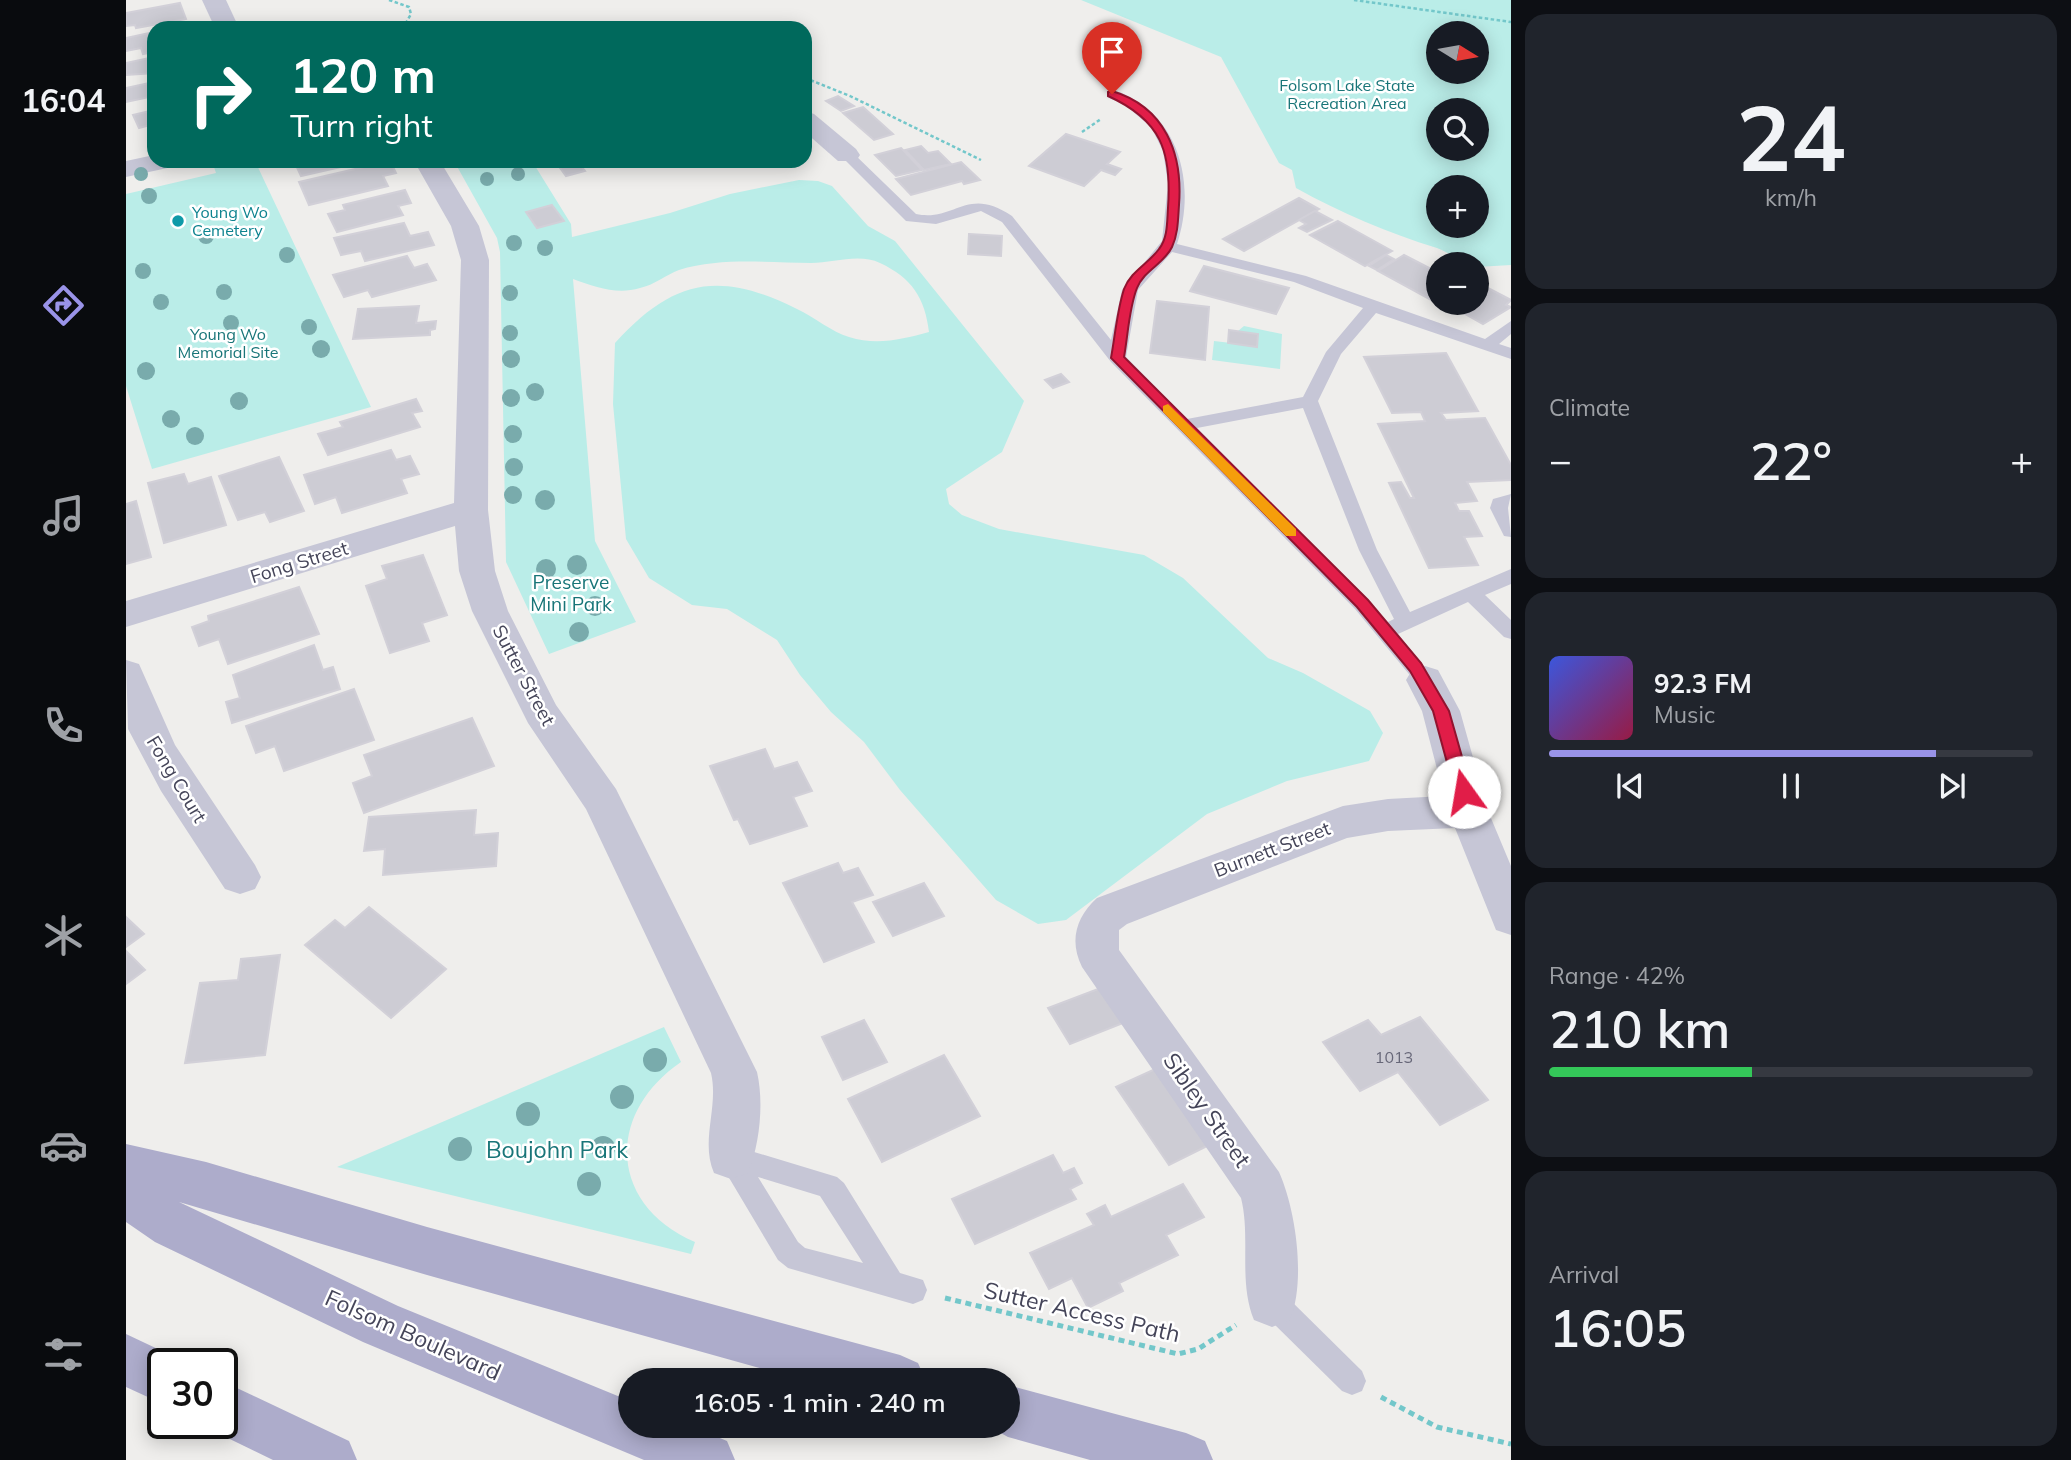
<!DOCTYPE html>
<meta charset="utf-8">
<style>
:root{--surface:#171b24;--page:#20242c;--text:#f1f3f6;--muted:#9ea1a6;--line:#363941;--accent:#9993e8}
body{margin:0;font-family:Mulish,sans-serif;background:var(--page);color:var(--text);height:100vh;display:flex;flex-direction:column;font-size:26px;white-space:nowrap}
*{box-sizing:border-box;margin:0}
p{font-size:23px;color:var(--muted)}
.icon{flex:none;width:38px;height:38px;fill:none;stroke:currentColor;stroke-width:2;stroke-linecap:round;stroke-linejoin:round}
.map{position:relative;flex:1;overflow:hidden}
.drawer{display:flex;flex-direction:column;gap:14px;padding:14px;background:#0d0f14;width:560px}
.drawer>*{flex:none}
.hud{position:absolute;left:21px;top:21px;width:665px;height:147px;border-radius:21px;box-shadow:0 4px 18px #0003;background:#00695c;color:#fff;overflow:hidden}
.needle{width:46px;rotate:101deg}
.buttons{position:absolute;left:1300px;top:21px;display:grid;gap:14px}
.buttons a{display:grid;place-items:center;width:63px;height:63px;border-radius:50%;background:var(--surface);box-shadow:0 4px 18px #0003;font-size:35px}
.speed{position:absolute;left:21px;top:1348px;display:flex;gap:14px;font-size:35px;font-weight:700;text-align:center}
.speed>*{display:grid;place-content:center;width:91px;height:91px;border-radius:50%;background:var(--surface);box-shadow:0 4px 18px #0003;line-height:1}
.speed .limit{border:4px solid #111;border-radius:10px;background:#fff;color:#111}
.pin{position:absolute;display:grid;place-items:center;width:60px;height:60px;color:#fff;margin:-72px -30px;border-radius:50% 50% 50% 0;rotate:-45deg;box-shadow:0 0 7px #0007}
.pin .icon{rotate:45deg}
.me{position:absolute;width:77px;margin:-38px;rotate:347deg;stroke-linejoin:round;filter:drop-shadow(0 0 5px #0008)}
.turn{display:flex;align-items:center;gap:24px;height:147px;padding:0 28px;font-size:32px}
.turn .icon{width:91px;height:91px;stroke-width:2.5}
.turn b{display:block;font-size:49px;line-height:60px}
.big{font-size:52px;font-weight:600;line-height:1.1}
.drawer .card{flex:1;display:flex;flex-direction:column;justify-content:center;gap:10px;min-width:0;padding:0 24px;border-radius:21px;background:var(--page)}
.drawer .dial{align-items:center;gap:0}
.dial b{font-size:91px;line-height:1}
.song{display:flex;align-items:center;gap:21px}
.cover{width:84px;height:84px;border-radius:10px;background:linear-gradient(135deg,hsl(230 70% 55%),hsl(340 70% 35%))}
.played{height:7px;border-radius:4px;background:linear-gradient(90deg,var(--accent) 80%,var(--line) 80%)}
.keys{display:flex;justify-content:space-around;direction:ltr}
.heat{display:flex;justify-content:space-between;align-items:center;font-size:38px;direction:ltr}
.charge{height:10px;border-radius:5px;background:linear-gradient(90deg,#34c759 42%,var(--line) 0)}
.trip{position:absolute;left:492px;top:1368px;width:402px;height:70px;border-radius:35px;background:var(--surface);box-shadow:0 4px 18px #0003;font-weight:600;line-height:70px;text-align:center}
main{display:flex;flex:1;min-height:0}
.dock{display:flex;flex-direction:column;width:126px;justify-content:space-around;align-items:center;background:#090b0e;color:var(--muted)}
.dock .icon{width:49px;height:49px}
.dock .on{color:var(--accent)}
.dock b{font-size:32px;color:var(--text)}
.map>svg:first-child{display:block}
.green{fill:#baede8;fill-rule:evenodd}
.building{fill:#cdccd4;stroke:#d2d0d8;stroke-width:2}
.lines{fill:none;stroke-linecap:round;stroke-linejoin:round}
.path-far1{stroke:#73c7ca;stroke-width:2.5;stroke-dasharray:3.5 2.5;stroke-linecap:butt}
.path{stroke:#73c7ca;stroke-width:5;stroke-dasharray:6 4.5;stroke-linecap:butt}
.service{fill:#c6c6d6;fill-rule:evenodd}
.minor{fill:#c6c6d6;fill-rule:evenodd}
.primary{fill:#adaccb;fill-rule:evenodd}
.tree{fill:#79abac}
.route{fill:#e11d48;stroke:#92132f;stroke-width:2}
.slow{fill:#f59e0b}
.culture-dot{fill:#0f9aa8;stroke:#fff;stroke-width:2.5}
.labels{text-anchor:middle;stroke-width:5;stroke-linejoin:round;paint-order:stroke}
.far-park-label{font-size:16px;fill:#187578;stroke:#fff}
.far-culture-label{font-size:16px;fill:#0d838f;stroke:#fff;text-anchor:start}
.number-label{font-size:16px;fill:#676778}
.street-label{font-size:19px;fill:#454559;stroke:#fff}
.park-label{font-size:19px;fill:#187578;stroke:#fff}
.near-street-label{font-size:23px;fill:#454559;stroke:#fff}
.near-park-label{font-size:23px;fill:#187578;stroke:#fff}
</style>
<main>
<nav class="dock">
<b>16:04</b>
<svg class="icon on" aria-label="directions" viewBox="0 0 24 24"><path d="M12 3l9 9-9 9-9-9zM9 14v-3h6M13 9l2 2-2 2"/></svg>
<svg class="icon" aria-label="music" viewBox="0 0 24 24"><path d="M9 18V5l10-2v13"/><circle cx="6" cy="18" r="3"/><circle cx="16" cy="16" r="3"/></svg>
<svg class="icon" aria-label="phone" viewBox="0 0 24 24"><path d="M5 4h4l2 5-3 2q2 4 5 5l2-3 5 2v4C11 20 4 13 5 4z"/></svg>
<svg class="icon" aria-label="climate" viewBox="0 0 24 24"><path d="M12 3v18M4 7l16 10M4 17L20 7"/></svg>
<svg class="icon" aria-label="car" viewBox="0 0 24 24"><path d="M5 17H2v-5l4-1 3-4h7l3 4 3 1v5h-3M9 17h6M6 11h13"/><circle cx="7" cy="17" r="2"/><circle cx="17" cy="17" r="2"/></svg>
<svg class="icon" aria-label="filters" viewBox="0 0 24 24"><path d="M4 7h16M4 17h16"/><circle cx="9" cy="7" r="2"/><circle cx="15" cy="17" r="2"/></svg>
</nav>
<div class="map">
<svg width="1385" height="1460" viewBox="0 0 1385 1460">
<rect width="100%" height="100%" fill="#efeeec"/>
<g class="green">
<path d="M955 0H1385V265L1351 267V264C1335 264 1325 253 1311 248 1262 233 1215 213 1170 188L1166 170 1153 163 1095 57ZM1312 33H1351V72H1312ZM1312 110H1351V149H1312ZM1312 187H1351V226H1312Z"/>
<path d="M113 161H129L245 407 26 469 0 386V194L90 173 88 167Z"/>
<path d="M328 161H406L445 224 446 237 544 213 604 194 673 180 692 181 706 186 742 226 769 241 898 401 876 452 820 489 823 504 836 515 873 529 1018 555 1057 578 1142 658 1177 673 1244 711 1257 733 1243 761 1161 781 1081 814 940 920 912 924 870 900 774 790 738 742 705 712 674 675 651 640 601 609 566 605 523 578 500 539 487 404 489 343C547 279 593 270 671 309 688 317 706 332 723 337 751 346 777 339 803 332 799 298 786 278 754 263 733 253 707 263 685 263 642 263 596 257 553 270 540 275 528 285 514 288 491 295 469 287 447 279L469 541 510 622 423 654 380 562 374 252 371 238Z"/>
<path d="M1118 326 1156 334 1154 369 1086 360 1088 341 1131 346 1112 331Z"/>
<path d="M538 1027 555 1062C479 1114 483 1205 569 1242L565 1254 211 1167Z"/>
</g>
<g class="building">
<path d="M54 3 60 19 10 28 9 25 0 26V13Z"/>
<path d="M28 32V52L17 54 15 48 0 51V38Z"/>
<path d="M28 57V73L0 75V63Z"/>
<path d="M28 82V96L0 102V88Z"/>
<path d="M712 96 728 106 715 111 700 101Z"/>
<path d="M737 107 767 134 748 140 717 113Z"/>
<path d="M28 110V124L13 128 7 115Z"/>
<path d="M940 134 994 152 981 164 995 169 989 175 975 170 958 186 903 166Z"/>
<path d="M795 146 802 153 812 151 825 164 798 170 779 150Z"/>
<path d="M775 148 796 170 770 176 749 155Z"/>
<path d="M168 161H241L175 176Z"/>
<path d="M264 161 270 173 257 176 262 186 183 205 173 182Z"/>
<path d="M429 161H451L459 171 440 176Z"/>
<path d="M835 162 854 180 838 184 836 181 785 195 770 179Z"/>
<path d="M279 190 285 203 272 206 277 215 211 232 202 214 219 210 217 205Z"/>
<path d="M1173 198 1193 209 1118 251 1097 239Z"/>
<path d="M426 205 438 221 411 228 400 212Z"/>
<path d="M1189 211 1206 220 1181 232 1173 228 1180 224 1173 220Z"/>
<path d="M1212 221 1266 251 1239 266 1184 235Z"/>
<path d="M278 223 284 236 302 232 308 245 239 261 235 251 215 255 208 238Z"/>
<path d="M843 234 876 236 875 256 842 254Z"/>
<path d="M1260 255 1268 259 1251 270 1243 266Z"/>
<path d="M1278 255 1309 271 1312 269V300L1309 302 1252 271Z"/>
<path d="M281 256 288 268 301 264 310 280 246 297 242 290 218 297 207 275Z"/>
<path d="M1078 266 1163 288 1150 314 1064 291Z"/>
<path d="M1358 286 1385 300 1380 305 1385 307 1357 324 1325 306 1330 303H1351V290Z"/>
<path d="M1031 301 1083 307 1079 360 1024 353Z"/>
<path d="M293 306 290 323 310 321 309 329 304 330V335L227 339 232 309Z"/>
<path d="M1103 330 1132 334 1131 347 1102 343Z"/>
<path d="M1320 353 1352 411 1315 413 1320 420 1359 418 1385 465V480L1341 482 1351 501 1329 503 1333 511H1343L1356 536 1338 537 1352 565 1303 568 1263 483 1275 482 1284 498H1288L1252 424 1299 421 1295 412 1266 413 1238 357Z"/>
<path d="M935 374 943 382 927 388 919 380Z"/>
<path d="M290 399 296 411 286 413 294 427 202 455 192 434 217 427 214 422Z"/>
<path d="M265 450 270 460 284 456 293 474 275 479 281 493 216 513 210 497 189 504 178 475Z"/>
<path d="M153 457 178 511 144 522 139 512 112 520 93 476Z"/>
<path d="M58 474 62 484 85 477 100 525 38 543 22 483Z"/>
<path d="M10 501 25 557 0 564V504Z"/>
<path d="M297 555 321 615 296 623 303 641 264 653 240 586 261 579 256 566Z"/>
<path d="M173 587 193 634 102 664 93 639 73 646 66 627 83 621 82 616Z"/>
<path d="M188 645 197 670 207 667 214 689 106 723 100 702 114 698 107 675Z"/>
<path d="M228 689 248 740 158 771 149 746 130 753 120 726Z"/>
<path d="M346 718 368 766 238 813 227 783 246 776 238 755Z"/>
<path d="M639 749 648 769 671 762 686 791 667 797 681 826 624 844 612 819 608 820 584 766Z"/>
<path d="M350 810 348 835 372 833 370 866 257 875 259 849 238 851 243 817Z"/>
<path d="M712 863 717 873 732 868 747 895 726 902 748 942 698 962 657 883Z"/>
<path d="M798 883 818 916 767 936 747 902Z"/>
<path d="M243 907 320 969 265 1018 179 945 209 920 219 928Z"/>
<path d="M0 917 18 934 0 947Z"/>
<path d="M0 951 19 970 0 984Z"/>
<path d="M154 955 139 1055 59 1063 74 983 112 980 115 959Z"/>
<path d="M980 986 1002 1021 944 1044 922 1008Z"/>
<path d="M1294 1017 1362 1100 1314 1125 1272 1072 1234 1091 1197 1042 1242 1020 1255 1035Z"/>
<path d="M738 1020 761 1062 717 1080 696 1037Z"/>
<path d="M818 1055 854 1116 756 1162 722 1099Z"/>
<path d="M1038 1065 1091 1141 1043 1165 990 1087Z"/>
<path d="M927 1155 937 1173 948 1168 956 1183 944 1189 950 1199 849 1244 826 1199Z"/>
<path d="M1057 1184 1078 1217 1040 1235 1052 1255 993 1283 997 1291 962 1308 946 1278 923 1289 904 1253 968 1225 961 1214 979 1205 985 1217Z"/>
</g>
<g class="lines">
<g class="path-far1">
<path d="M263 0 283 7 285 14 277 28"/>
<path d="M1228 0 1385 22"/>
<path d="M679 78 724 96 855 160"/>
<path d="M956 132 975 119"/>
</g>
<g class="path">
<path d="M819 1298 1052 1354 1072 1349 1110 1325"/>
<path d="M1255 1397 1311 1427 1385 1444"/>
</g>
<g class="service">
<path d="M981 91C991 89 1003 96 1011 101 1058 131 1068 193 1051 244L1180 276 1359 339 1385 321V334L1373 344 1385 348V359L1250 313 1215 354 1192 401 1251 550 1284 612 1385 569V584L1359 595 1385 620V639L1378 637 1342 602 1272 634 1309 680 1306 685H1292L1229 609 985 362 876 222 855 211 810 224 780 221 714 155 721 151 726 152 790 214C829 222 841 185 886 216L985 340 996 290 1036 241 1042 184 1037 151 1025 127 999 105 981 97ZM1046 252 1168 282 1237 308 1200 352 1177 397 1061 419 1000 357 1012 290ZM1177 408 1233 550 1268 619 1262 622 1071 428Z"/>
<path d="M1385 494 1382 508 1385 537 1378 536 1364 508 1367 499Z"/>
<path d="M605 1145 711 1177 718 1183 774 1273 797 1280 801 1290 797 1300 787 1304 662 1268 652 1260 596 1166 592 1157 596 1148ZM632 1177 694 1196 737 1263 679 1248 672 1242Z"/>
<path d="M1146 1288 1156 1292 1236 1371 1240 1381 1236 1391 1226 1395 1216 1391 1136 1312 1132 1302 1136 1292Z"/>
</g>
<g class="minor">
<path d="M76 0H100L113 28H89Z"/>
<path d="M679 111 688 114 730 149 734 155 730 161H712L679 132Z"/>
<path d="M28 155V161H50L46 167 0 177V161Z"/>
<path d="M288 161H314L353 226 363 260 362 510 369 571 382 611 430 705 490 789 631 1072C638 1102 634 1144 622 1173L605 1179 588 1173C574 1141 593 1107 585 1073L460 809 402 723 346 611 333 571 329 526 0 627V601L328 503 335 260 325 226Z"/>
<path d="M0 660 13 664 49 745 129 865 135 877 129 889 114 894 99 889 35 791 2 729Z"/>
<path d="M1299 666 1312 670 1334 711 1362 811 1385 866V935L1370 930 1329 828 1262 831 1221 838 1001 924 993 930V950L1153 1172C1170 1210 1180 1281 1164 1320L1146 1327 1128 1320C1112 1281 1125 1238 1115 1198L956 967C943 941 950 917 971 898L1217 806 1262 799 1318 796 1296 711 1280 680 1286 670Z"/>
</g>
<g class="primary">
<path d="M0 1144 80 1162 301 1227 774 1355 792 1363 800 1381H680L301 1275 53 1202 272 1306 504 1401V1426H565L601 1441 609 1460H518L237 1342 29 1242 0 1222Z"/>
<path d="M0 1334 55 1360 57 1363H37V1404L0 1387Z"/>
<path d="M96 1381 223 1441 231 1460H147L77 1426 76 1423H96Z"/>
<path d="M882 1385 1060 1433 1079 1441 1087 1460H964L882 1437 862 1426H882Z"/>
</g>
</g>
<g class="tree">
<circle cx="15" cy="174" r="7"/>
<circle cx="392" cy="174" r="7"/>
<circle cx="361" cy="179" r="7"/>
<circle cx="23" cy="196" r="8"/>
<circle cx="80" cy="236" r="8"/>
<circle cx="388" cy="243" r="8"/>
<circle cx="419" cy="248" r="8"/>
<circle cx="161" cy="255" r="8"/>
<circle cx="17" cy="271" r="8"/>
<circle cx="98" cy="292" r="8"/>
<circle cx="384" cy="293" r="8"/>
<circle cx="35" cy="302" r="8"/>
<circle cx="105" cy="323" r="8"/>
<circle cx="183" cy="327" r="8"/>
<circle cx="384" cy="333" r="8"/>
<circle cx="195" cy="349" r="9"/>
<circle cx="385" cy="359" r="9"/>
<circle cx="20" cy="371" r="9"/>
<circle cx="409" cy="392" r="9"/>
<circle cx="385" cy="398" r="9"/>
<circle cx="113" cy="401" r="9"/>
<circle cx="45" cy="419" r="9"/>
<circle cx="387" cy="434" r="9"/>
<circle cx="69" cy="436" r="9"/>
<circle cx="388" cy="467" r="9"/>
<circle cx="387" cy="495" r="9"/>
<circle cx="419" cy="500" r="10"/>
<circle cx="451" cy="565" r="10"/>
<circle cx="420" cy="569" r="10"/>
<circle cx="469" cy="606" r="10"/>
<circle cx="453" cy="632" r="10"/>
<circle cx="529" cy="1060" r="12"/>
<circle cx="496" cy="1097" r="12"/>
<circle cx="402" cy="1114" r="12"/>
<circle cx="477" cy="1148" r="12"/>
<circle cx="334" cy="1149" r="12"/>
<circle cx="463" cy="1184" r="12"/>
</g>
<path class="route" d="M986 91C1039 107 1057 153 1053 205 1052 220 1052 234 1046 247 1038 264 1018 270 1011 288 1003 308 1002 335 998 357L1242 600 1295 663 1323 711 1346 792 1344 797 1338 799 1329 792 1307 711 1284 671 1231 607 985 358C989 336 991 311 998 289 1005 271 1022 264 1033 249 1042 238 1041 221 1042 208 1046 151 1035 120 982 96V92Z"/>
<path class="slow" d="M1042 404 1170 529V536H1160L1037 412V406Z"/>
<circle class="culture-dot" cx="52" cy="221" r="7"/>
<g class="labels">
<g class="far-park-label">
<text x="1221" y="91">Folsom Lake State<tspan x="1221" dy="18">Recreation Area</tspan></text>
<text x="102" y="340">Young Wo<tspan x="102" dy="18">Memorial Site</tspan></text>
</g>
<g class="far-culture-label">
<text x="66" y="218">Young Wo<tspan x="66" dy="18">Cemetery</tspan></text>
</g>
<g class="number-label">
<text x="1268" y="1063">1013</text>
</g>
<g class="street-label">
<text transform="translate(173 562) rotate(-17)" y="7">Fong Street</text>
<text transform="translate(398 675) rotate(62)" y="7">Sutter Street</text>
<text transform="translate(51 779) rotate(59)" y="7">Fong Court</text>
<text transform="translate(1146 849) rotate(-21)" y="7">Burnett Street</text>
</g>
<g class="park-label">
<text x="445" y="589">Preserve<tspan x="445" dy="22">Mini Park</tspan></text>
</g>
<g class="near-street-label">
<text transform="translate(1081 1110) rotate(55)" y="8">Sibley Street</text>
<text transform="translate(956 1312) rotate(13)" y="8">Sutter Access Path</text>
<text transform="translate(287 1335) rotate(24)" y="8">Folsom Boulevard</text>
</g>
<g class="near-park-label">
<text x="431" y="1158">Boujohn Park</text>
</g>
</g>
</svg>
<div class="buttons">
<a><svg class="needle" viewBox="-14 -14 28 28"><path d="M0-13l5 13h-10z" fill="#e53935"/><path d="M0 13l5-13h-10z" fill="#9ea1a6"/></svg></a>
<a><svg class="icon" aria-label="search" viewBox="0 0 24 24"><circle cx="10" cy="10" r="6"/><path d="M15 15l6 6"/></svg></a>
<a>+</a>
<a>−</a>
</div>
<div class="speed"><div class="limit">30</div></div>
<div class="pin" style="left:986px;top:94px;background:#d93025"><svg class="icon" aria-label="arrive" viewBox="0 0 24 24"><path d="M6 21V4h12l-3 4 3 4H6"/></svg></div>
<svg class="me" style="left:1338px;top:792px" viewBox="-20 -20 40 40"><circle r="19" fill="#fff"/><path d="M0-13L10 11 0 6-10 11z" fill="#e11d48"/></svg>
<div class="trip">16:05 · 1 min · 240 m</div>
<div class="hud">
<div class="turn"><svg class="icon" aria-label="right" viewBox="0 0 24 24"><path d="M7 20v-9h11M14 6l5 5-5 5"/></svg><div><b>120 m</b>Turn right</div></div>
</div>
</div>
<section class="drawer">
<div class="card dial"><b>24</b><p>km/h</p></div>
<div class="card"><p>Climate</p>
<div class="heat"><a>−</a><b class="big">22°</b><a>+</a></div>
</div>
<div class="card">
<div class="song"><i class="cover"></i><div><b>92.3 FM</b><p>Music</p></div></div>
<div class="played"></div>
<div class="keys"><svg class="icon" aria-label="previous" viewBox="0 0 24 24"><path d="M18 5L8 12l10 7zM5 5v14"/></svg><svg class="icon" aria-label="pause" viewBox="0 0 24 24"><path d="M8 5v14M16 5v14"/></svg><svg class="icon" aria-label="next" viewBox="0 0 24 24"><path d="M6 5l10 7-10 7zM19 5v14"/></svg></div>
</div>
<div class="card"><p>Range · 42%</p><b class="big">210 km</b><div class="charge"></div></div>
<div class="card"><p>Arrival</p><b class="big">16:05</b></div>
</section>
</main>
